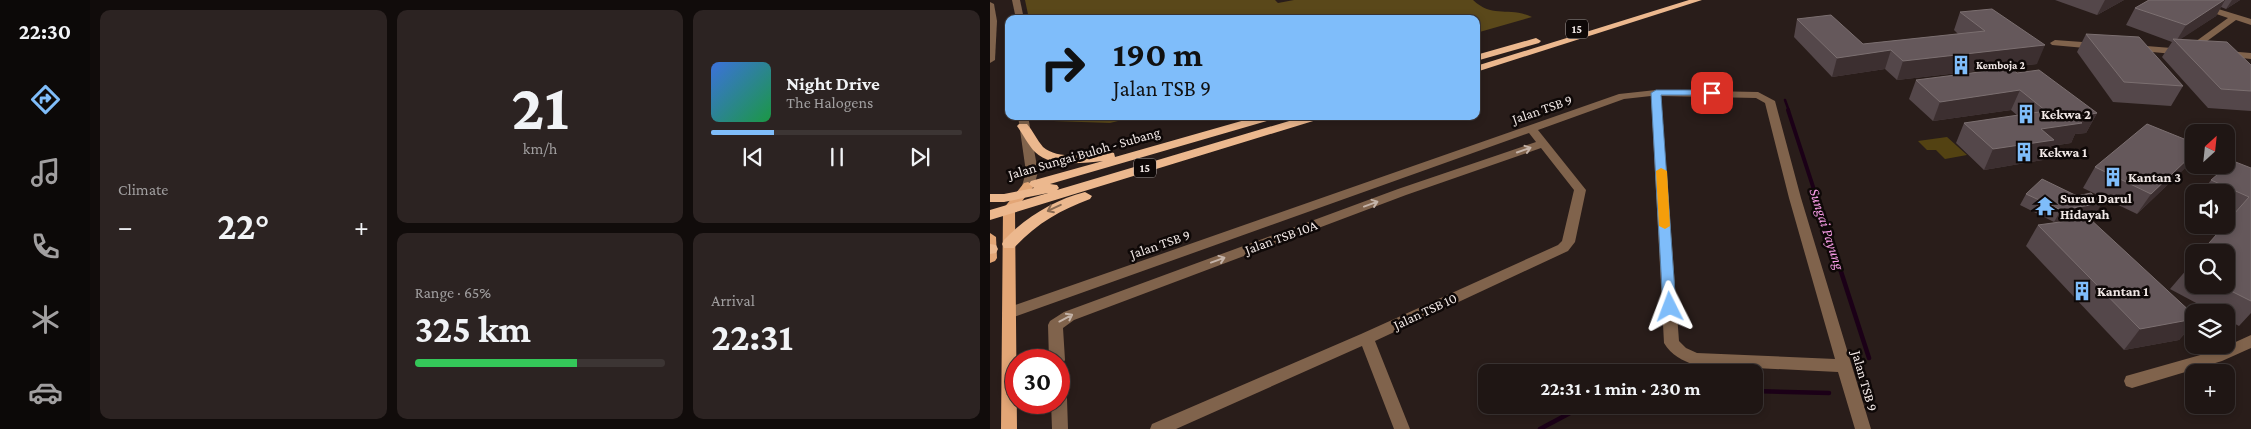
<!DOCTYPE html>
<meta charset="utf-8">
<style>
:root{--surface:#1f1614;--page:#2c2322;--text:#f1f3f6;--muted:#a19fa0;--line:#3c3534;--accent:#7fbdfa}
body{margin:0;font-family:"Crimson Pro",serif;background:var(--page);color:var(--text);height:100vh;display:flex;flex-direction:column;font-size:19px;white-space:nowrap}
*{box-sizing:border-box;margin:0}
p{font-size:16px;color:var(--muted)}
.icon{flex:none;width:28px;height:28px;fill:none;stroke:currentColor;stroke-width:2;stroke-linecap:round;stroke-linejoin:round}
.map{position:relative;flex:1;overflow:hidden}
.sheet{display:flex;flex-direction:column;gap:10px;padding:10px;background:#110c0b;width:900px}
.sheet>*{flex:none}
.hud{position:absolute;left:15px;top:15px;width:475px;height:105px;border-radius:10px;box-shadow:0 2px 8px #0003,0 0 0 1px var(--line);background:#7fbdfa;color:#111;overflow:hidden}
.needle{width:32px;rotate:27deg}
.buttons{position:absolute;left:1195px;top:124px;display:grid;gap:10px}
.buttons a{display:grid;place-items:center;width:50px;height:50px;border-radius:10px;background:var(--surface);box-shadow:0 2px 8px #0003,0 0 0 1px var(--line);font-size:25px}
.speed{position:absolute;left:15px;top:349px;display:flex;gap:10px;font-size:25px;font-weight:700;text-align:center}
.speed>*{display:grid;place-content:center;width:65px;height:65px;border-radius:50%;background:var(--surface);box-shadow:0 2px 8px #0003,0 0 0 1px var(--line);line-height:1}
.speed .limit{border:8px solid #d22;background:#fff;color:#111}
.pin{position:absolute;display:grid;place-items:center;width:42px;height:42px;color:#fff;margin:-21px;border-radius:10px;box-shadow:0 2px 8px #0006}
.me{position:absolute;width:55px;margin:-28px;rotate:357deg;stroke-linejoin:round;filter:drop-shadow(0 0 4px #0008)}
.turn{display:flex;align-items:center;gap:18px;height:105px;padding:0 25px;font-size:22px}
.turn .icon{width:65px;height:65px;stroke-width:2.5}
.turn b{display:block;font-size:35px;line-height:42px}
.big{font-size:38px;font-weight:700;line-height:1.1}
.sheet .card{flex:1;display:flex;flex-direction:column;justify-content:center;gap:8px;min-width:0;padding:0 18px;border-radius:10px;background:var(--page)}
.sheet .dial{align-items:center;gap:0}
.dial b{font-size:65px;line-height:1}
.song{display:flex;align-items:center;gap:15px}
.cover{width:60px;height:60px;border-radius:8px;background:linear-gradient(135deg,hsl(220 70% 55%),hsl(140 70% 35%))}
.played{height:5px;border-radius:2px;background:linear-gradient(90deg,var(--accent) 25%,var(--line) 25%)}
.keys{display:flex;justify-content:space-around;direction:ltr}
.heat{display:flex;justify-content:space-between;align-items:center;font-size:28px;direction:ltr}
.charge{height:8px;border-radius:4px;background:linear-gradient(90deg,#34c759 65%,var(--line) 0)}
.sheet .tiles{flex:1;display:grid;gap:10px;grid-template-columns:repeat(3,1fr)}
.card:first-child{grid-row:span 2}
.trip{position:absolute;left:488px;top:364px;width:285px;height:50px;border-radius:10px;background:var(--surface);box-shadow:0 2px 8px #0003,0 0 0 1px var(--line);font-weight:700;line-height:50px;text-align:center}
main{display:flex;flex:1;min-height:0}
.dock{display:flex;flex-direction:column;width:90px;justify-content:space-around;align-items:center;background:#0c0908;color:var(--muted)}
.dock .icon{width:35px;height:35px}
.dock .active{color:var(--accent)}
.dock b{font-size:22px;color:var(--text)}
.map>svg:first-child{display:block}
.green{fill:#534212}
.forest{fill:#5a481a}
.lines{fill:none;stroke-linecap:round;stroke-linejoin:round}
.stream-far2{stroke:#1b0017;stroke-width:2.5}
.stream-far1{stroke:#1b0017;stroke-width:4}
.stream{stroke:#1b0017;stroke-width:4.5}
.minor{fill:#80634c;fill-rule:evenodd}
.primary{fill:#e3a676;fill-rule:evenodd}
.trunk{fill:#ecb88e;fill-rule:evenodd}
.wall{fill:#54474a}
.shaded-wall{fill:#3c2f30}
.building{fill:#65585b;stroke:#7b6f70}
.oneway{stroke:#c4b3a8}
.oneway2{stroke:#886951}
.route{fill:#7fbdfa;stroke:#537ba2}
.slow{fill:#f59e0b}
.labels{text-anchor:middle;stroke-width:5;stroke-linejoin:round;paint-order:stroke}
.far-poi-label{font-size:11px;font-weight:bold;fill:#f1e8e6;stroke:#0e0807;text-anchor:start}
.shield{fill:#0e0807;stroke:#ada5a3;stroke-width:1}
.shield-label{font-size:12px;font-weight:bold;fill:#f1e8e6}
.street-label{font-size:14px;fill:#f1e8e6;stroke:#0e0807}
.poi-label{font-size:14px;font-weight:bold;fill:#f1e8e6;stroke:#0e0807;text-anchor:start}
.water-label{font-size:15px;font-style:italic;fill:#f99de8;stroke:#0e0807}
</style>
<main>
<nav class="dock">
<b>22:30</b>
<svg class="icon active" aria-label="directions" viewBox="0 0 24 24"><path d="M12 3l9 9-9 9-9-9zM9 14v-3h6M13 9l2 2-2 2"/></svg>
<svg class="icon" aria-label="music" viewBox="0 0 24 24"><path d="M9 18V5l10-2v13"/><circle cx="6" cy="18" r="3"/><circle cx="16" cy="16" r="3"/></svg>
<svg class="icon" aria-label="phone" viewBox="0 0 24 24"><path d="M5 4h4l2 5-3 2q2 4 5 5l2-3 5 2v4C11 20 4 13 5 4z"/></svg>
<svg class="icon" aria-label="climate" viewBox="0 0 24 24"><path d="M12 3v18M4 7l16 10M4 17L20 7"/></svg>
<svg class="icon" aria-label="car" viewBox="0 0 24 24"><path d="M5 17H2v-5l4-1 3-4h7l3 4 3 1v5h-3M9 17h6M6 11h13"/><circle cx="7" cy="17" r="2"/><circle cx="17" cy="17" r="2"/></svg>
</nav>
<section class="sheet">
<div class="tiles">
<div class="card"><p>Climate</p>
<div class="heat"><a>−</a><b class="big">22°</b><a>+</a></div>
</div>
<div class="card dial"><b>21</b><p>km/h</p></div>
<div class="card">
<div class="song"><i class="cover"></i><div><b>Night Drive</b><p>The Halogens</p></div></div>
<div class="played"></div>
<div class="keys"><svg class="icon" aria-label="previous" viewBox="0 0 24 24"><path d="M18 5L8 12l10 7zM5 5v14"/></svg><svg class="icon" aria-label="pause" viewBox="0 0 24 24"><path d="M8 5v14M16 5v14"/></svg><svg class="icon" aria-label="next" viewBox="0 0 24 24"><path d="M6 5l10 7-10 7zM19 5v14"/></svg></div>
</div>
<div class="card"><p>Range · 65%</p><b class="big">325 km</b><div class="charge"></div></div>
<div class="card"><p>Arrival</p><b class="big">22:31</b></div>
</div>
</section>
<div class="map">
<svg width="1261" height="429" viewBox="0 0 1261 429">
<rect width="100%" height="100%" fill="#291d1a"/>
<path class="green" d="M957 137 977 155 955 159 946 150H937L928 141Z"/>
<g class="forest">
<path d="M35 0H285L288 3 304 0H483C503 19 518 6 542 17L486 33V19H39Z"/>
<path d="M62 116H148L120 123 63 121Z"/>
</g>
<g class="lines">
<path class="stream-far2" d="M795 100 799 111"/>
<path class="stream-far1" d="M798 110 844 251"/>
<g class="stream">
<path d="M844 250 879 358"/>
<path d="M764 391 839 393"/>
<path d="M550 429 595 405"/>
</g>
<g class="minor">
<path d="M22 0H30L34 19H26Z"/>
<path d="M1186 0H1199L1261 19V25L1246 20 1213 44 1220 53 1215 56 1212 55 1203 44 1205 42 1238 18Z"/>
<path d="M0 2 4 4 7 21 5 60 0 63Z"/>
<path d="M1065 40 1106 43 1111 46 1106 49 1062 45 1060 43Z"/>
<path d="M1144 45 1194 49 1199 52 1194 55 1141 50V46Z"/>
<path d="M1236 51 1261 53V59L1233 56 1231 54Z"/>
<path d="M666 90 768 92 785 101 811 198 881 429H865L848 372 705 365C693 361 681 355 674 343L661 96 634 99 548 130 596 190 585 242 578 251 385 341 420 429H404L372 346 186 429H160L162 424 371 334 568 245 572 241 584 190 551 148 416 195 84 320 73 328 75 360 72 365 69 366V360H59L58 325 60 321 74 312 408 189 546 142 539 133 24 317 19 319 14 317 12 313 14 309 629 94ZM671 96 766 98 775 103 799 198 845 359 707 353 696 348 689 341Z"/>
<path d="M28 116H38L48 172 44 186 38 190 32 186 36 172Z"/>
<path d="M1261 335V348L1232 361 1142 388 1136 386 1134 381 1136 376 1228 350Z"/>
<path d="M69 392 75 394 77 399 78 429H62L61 402H69Z"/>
</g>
<g class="primary">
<path d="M38 182 44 186 25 210 27 429H11L13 209 34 183Z"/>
<path d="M0 233 6 237 7 258 5 261 0 263Z"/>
</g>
<g class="trunk">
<path d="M699 0H712L486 72V66Z"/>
<path d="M546 38 551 41 549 43 486 61V55Z"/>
<path d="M269 116H289L287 118 60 184 67 185 69 188 67 190 316 116H335L333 118 0 220V210L58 193 14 202H0V194H14L44 188 39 184 41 181 113 161C93 163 61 168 45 152 38 145 33 134 27 126L29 124H37C43 131 47 140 53 147 69 161 101 154 120 152L124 153 125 157Z"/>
<path d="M95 192 102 196 100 199C70 210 46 224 24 248H14L12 244 14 240C36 217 64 200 95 192Z"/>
<path d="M0 244 6 245 8 249 6 253 0 254Z"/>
</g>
</g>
<g class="wall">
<path d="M1065 0H1134L1107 15Z"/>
<path d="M1159 0H1250L1236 9 1231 7 1226 16 1190 39 1261 65V111L1218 108 1172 57 1182 42 1136 25 1145 8Z"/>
<path d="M970 12 1047 64 907 80 895 69 842 77 804 37 807 19 873 44 968 34 964 30Z"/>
<path d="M1096 34 1193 86 1181 106 1123 102 1087 52Z"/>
<path d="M1027 73 1107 113 1096 133 1085 134 1081 143 1061 146 1053 160 994 170 966 143 974 123 1028 116 1021 110 943 121 919 99 926 80Z"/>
<path d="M1204 143V156L1196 167 1147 214 1093 188 1105 167Z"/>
<path d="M1261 168V313L1249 326 1236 319V312H1223L1180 289 1204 261V285H1236L1242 217 1236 215V192H1212L1221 180Z"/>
<path d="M1036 194 1105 215 1064 222 1030 205Z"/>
<path d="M1048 225 1204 315V323L1189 340 1134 350 1036 246Z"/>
</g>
<g class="shaded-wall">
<path d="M1115 0H1134L1107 15Z"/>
<path d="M1234 0H1235L1226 16 1185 43 1196 25Z"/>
<path d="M1242 0H1250L1236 9Z"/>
<path d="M1055 45 1047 64 907 80 913 61Z"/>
<path d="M901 50 895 69 842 77 847 58Z"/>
<path d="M1030 90 1021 110 943 121 950 102Z"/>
<path d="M1107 113 1096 133 1085 134 1081 143 1061 146 1053 160 994 170 1003 149 1051 129 1083 117Z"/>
<path d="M1204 153V156L1196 167 1147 214 1161 194Z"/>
<path d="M1112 203 1105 215 1064 222 1071 210Z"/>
<path d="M1204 319V323L1189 340 1134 350 1150 329Z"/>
</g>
<g class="building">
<path d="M1159 0H1234L1196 25 1145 8Z"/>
<path d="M1002 9 1055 45 913 61 901 50 847 58 807 19 841 15 873 44 995 31 970 12Z"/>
<path d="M1096 34 1149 37 1193 86 1134 82Z"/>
<path d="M1183 39 1237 42 1261 65V91L1231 89Z"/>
<path d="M1021 68 1027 73 1049 70 1107 113 1083 117 1092 123 1051 129 1064 140 1003 149 974 123 1056 111 1030 90 950 102 926 80Z"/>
<path d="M1157 124 1204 143V153L1161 194 1105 167Z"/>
<path d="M1243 161 1261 168V301L1229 285H1236V252H1211L1235 225H1236V223L1259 197 1221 180Z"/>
<path d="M1052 179 1087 196 1101 193 1112 203 1071 210 1036 194Z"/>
<path d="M1099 218 1204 315V319L1150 329 1048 225Z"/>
<path d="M1204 261V272L1197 268Z"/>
</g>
<defs><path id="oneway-shaft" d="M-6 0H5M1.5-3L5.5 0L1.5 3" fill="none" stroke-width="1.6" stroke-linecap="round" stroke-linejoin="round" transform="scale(1.25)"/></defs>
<g class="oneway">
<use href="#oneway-shaft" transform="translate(534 150) rotate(-19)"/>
<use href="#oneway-shaft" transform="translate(381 204) rotate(-20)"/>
<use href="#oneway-shaft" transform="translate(228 260) rotate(-20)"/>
<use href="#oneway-shaft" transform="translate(76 318) rotate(-28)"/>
</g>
<use class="oneway2" href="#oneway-shaft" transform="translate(64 208) rotate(155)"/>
<path class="route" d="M722 90 726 91V95H671L686 307 684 311H675L673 307 661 93 666 90Z"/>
<path class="slow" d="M671 168 677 171 680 226 675 229 669 226 666 171Z"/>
<defs>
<symbol id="building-bare" viewBox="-9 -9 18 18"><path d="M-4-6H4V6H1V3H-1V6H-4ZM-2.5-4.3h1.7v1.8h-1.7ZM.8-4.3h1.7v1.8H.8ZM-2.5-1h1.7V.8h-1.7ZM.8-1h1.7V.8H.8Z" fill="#7fbdfa" stroke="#0e0807" stroke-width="2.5" paint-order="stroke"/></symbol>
<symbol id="temple-bare" viewBox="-9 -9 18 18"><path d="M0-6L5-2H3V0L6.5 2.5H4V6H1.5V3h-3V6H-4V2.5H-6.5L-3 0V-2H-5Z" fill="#7fbdfa" stroke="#0e0807" stroke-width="2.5" paint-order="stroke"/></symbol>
</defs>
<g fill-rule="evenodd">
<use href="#building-bare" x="957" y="51" width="28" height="28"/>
<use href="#building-bare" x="1022" y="100" width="28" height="28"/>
<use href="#building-bare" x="1020" y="138" width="28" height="28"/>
<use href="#building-bare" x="1109" y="163" width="28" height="28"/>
<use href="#temple-bare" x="1041" y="192" width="28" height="28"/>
<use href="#building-bare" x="1078" y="277" width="28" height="28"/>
</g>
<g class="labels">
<g class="far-poi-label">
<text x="986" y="69">Kemboja 2</text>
</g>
<g class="shield">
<rect x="576" y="19.5" width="22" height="19" rx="4"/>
<rect x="144" y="158.5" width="22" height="19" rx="4"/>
</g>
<g class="shield-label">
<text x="587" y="33">15</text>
<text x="155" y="172">15</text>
</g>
<g class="street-label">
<text transform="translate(552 109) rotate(-19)" y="5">Jalan TSB 9</text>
<text transform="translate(94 153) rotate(-16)" y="5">Jalan Sungai Buloh - Subang</text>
<text transform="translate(291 237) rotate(-20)" y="5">Jalan TSB 10A</text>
<text transform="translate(170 244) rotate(-19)" y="5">Jalan TSB 9</text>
<text transform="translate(435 311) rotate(-25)" y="5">Jalan TSB 10</text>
<text transform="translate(875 381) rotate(74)" y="5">Jalan TSB 9</text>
</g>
<g class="poi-label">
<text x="1051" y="119">Kekwa 2</text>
<text x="1049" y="157">Kekwa 1</text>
<text x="1138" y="182">Kantan 3</text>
<text x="1070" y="203">Surau Darul<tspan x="1070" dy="16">Hidayah</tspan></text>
<text x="1107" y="296">Kantan 1</text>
</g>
<g class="water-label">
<text transform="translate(837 229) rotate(72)" y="5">Sungai Payung</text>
</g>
</g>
</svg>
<div class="buttons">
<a><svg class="needle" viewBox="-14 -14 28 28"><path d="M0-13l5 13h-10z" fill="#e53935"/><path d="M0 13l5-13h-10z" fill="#a19fa0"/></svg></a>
<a><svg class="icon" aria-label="sound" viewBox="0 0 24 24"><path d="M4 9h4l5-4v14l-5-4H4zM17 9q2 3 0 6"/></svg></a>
<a><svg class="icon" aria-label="search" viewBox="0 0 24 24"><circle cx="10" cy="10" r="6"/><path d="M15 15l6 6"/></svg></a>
<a><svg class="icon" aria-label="layers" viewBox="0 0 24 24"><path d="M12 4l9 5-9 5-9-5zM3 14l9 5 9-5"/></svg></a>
<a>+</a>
</div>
<div class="speed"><div class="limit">30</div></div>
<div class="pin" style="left:722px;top:93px;background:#d93025"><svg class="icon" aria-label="arrive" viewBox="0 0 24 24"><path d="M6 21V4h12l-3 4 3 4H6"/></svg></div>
<svg class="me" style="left:680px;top:307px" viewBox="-20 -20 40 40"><path d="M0-17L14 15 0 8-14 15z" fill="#7fbdfa" stroke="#fff" stroke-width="4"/></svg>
<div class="trip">22:31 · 1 min · 230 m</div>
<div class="hud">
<div class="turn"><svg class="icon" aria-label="right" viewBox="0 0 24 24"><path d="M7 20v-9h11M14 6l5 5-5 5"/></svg><div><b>190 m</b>Jalan TSB 9</div></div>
</div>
</div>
</main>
